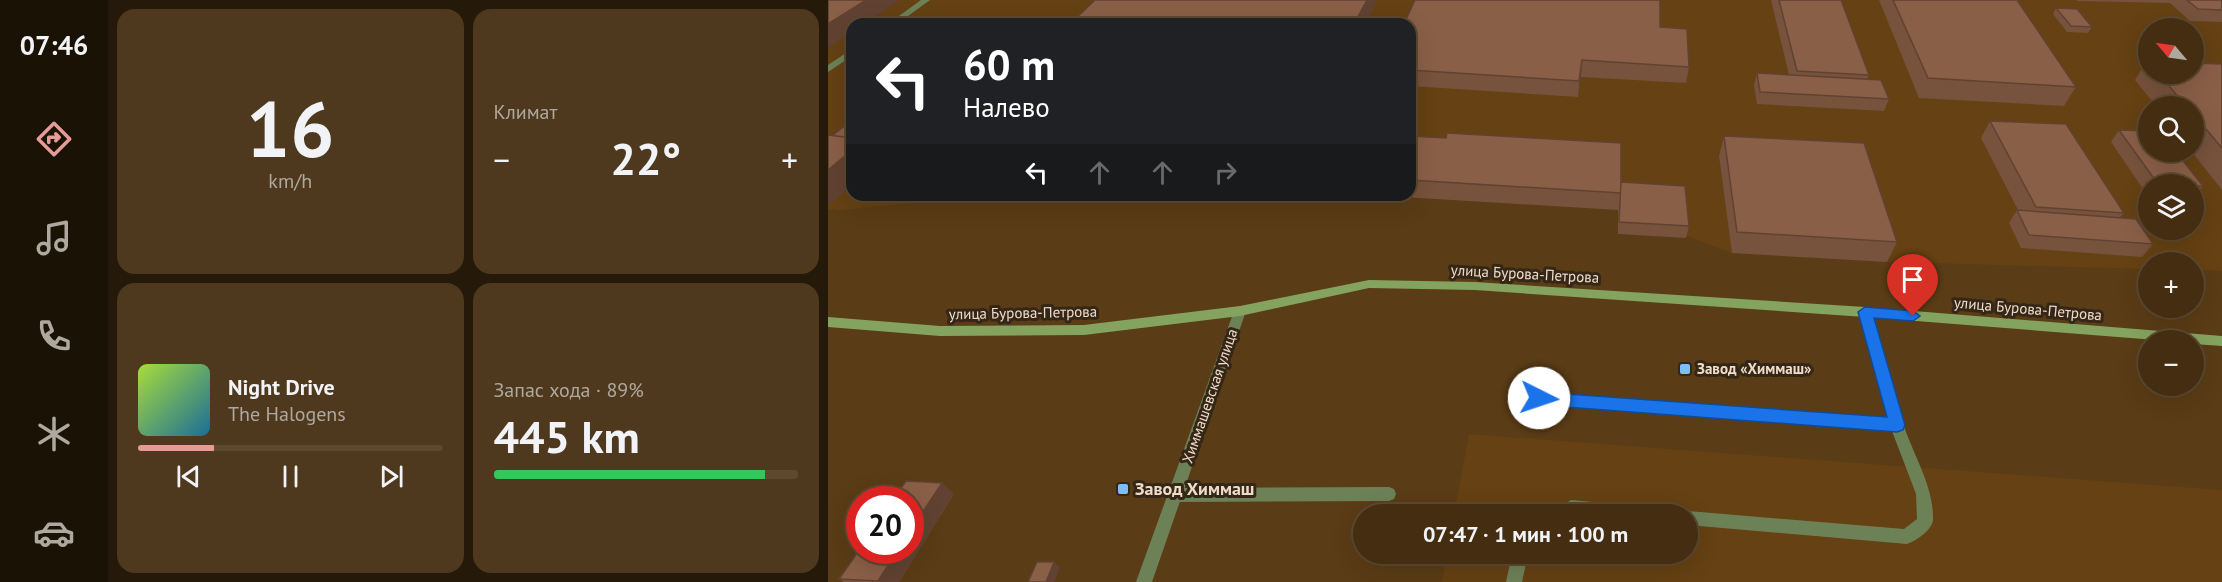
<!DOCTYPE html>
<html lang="ru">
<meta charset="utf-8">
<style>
:root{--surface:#442d10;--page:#4e391e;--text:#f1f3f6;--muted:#afa89f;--line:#5c4930;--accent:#e69b98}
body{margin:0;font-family:"PT Sans",sans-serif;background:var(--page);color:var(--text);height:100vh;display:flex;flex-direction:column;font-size:22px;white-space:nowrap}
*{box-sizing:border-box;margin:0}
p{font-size:20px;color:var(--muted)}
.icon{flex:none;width:33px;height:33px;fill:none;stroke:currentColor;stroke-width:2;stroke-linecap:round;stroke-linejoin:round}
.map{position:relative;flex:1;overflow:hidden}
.sheet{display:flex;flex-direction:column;gap:9px;padding:9px;background:#251909;width:720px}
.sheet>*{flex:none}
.guide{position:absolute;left:18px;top:18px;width:570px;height:183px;border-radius:18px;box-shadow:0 6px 24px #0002,0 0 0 2px var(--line);background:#202124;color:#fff;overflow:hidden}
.needle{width:39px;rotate:299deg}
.tools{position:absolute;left:1310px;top:18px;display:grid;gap:12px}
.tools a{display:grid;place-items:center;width:66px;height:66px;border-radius:50%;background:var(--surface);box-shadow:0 6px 24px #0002,0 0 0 2px var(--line);font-size:30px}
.speed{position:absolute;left:18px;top:486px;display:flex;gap:12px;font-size:30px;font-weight:700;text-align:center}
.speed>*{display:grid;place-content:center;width:78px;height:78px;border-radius:50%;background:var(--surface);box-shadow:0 6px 24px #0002,0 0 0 2px var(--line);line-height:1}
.speed .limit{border:9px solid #d22;background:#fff;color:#111}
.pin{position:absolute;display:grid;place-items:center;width:51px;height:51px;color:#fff;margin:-62px -26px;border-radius:50% 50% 50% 0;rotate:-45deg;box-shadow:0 0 6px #0007}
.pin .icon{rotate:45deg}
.me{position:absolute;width:66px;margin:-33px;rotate:94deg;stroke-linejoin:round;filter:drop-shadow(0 0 4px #0008)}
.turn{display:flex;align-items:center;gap:21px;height:126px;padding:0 18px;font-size:27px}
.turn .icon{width:78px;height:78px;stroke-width:2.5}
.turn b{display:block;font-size:42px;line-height:51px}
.lanes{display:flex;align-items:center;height:57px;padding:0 18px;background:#0003;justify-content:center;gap:30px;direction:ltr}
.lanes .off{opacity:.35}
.big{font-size:45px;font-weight:600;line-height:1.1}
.sheet .card{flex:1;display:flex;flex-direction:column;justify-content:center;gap:9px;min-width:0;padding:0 21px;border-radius:18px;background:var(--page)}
.sheet .dial{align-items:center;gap:0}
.dial b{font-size:78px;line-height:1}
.song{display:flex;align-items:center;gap:18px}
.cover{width:72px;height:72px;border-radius:9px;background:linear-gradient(135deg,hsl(80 70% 55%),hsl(200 70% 35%))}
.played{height:6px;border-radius:3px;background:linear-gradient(90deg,var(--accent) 25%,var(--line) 25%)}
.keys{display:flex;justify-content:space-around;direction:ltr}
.heat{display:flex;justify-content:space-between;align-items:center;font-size:33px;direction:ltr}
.charge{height:9px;border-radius:4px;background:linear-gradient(90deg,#34c759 89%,var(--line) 0)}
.sheet .tiles{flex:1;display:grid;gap:9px;grid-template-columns:repeat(2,1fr)}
.trip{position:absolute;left:525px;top:504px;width:345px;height:60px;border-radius:30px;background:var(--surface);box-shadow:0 6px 24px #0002,0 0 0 2px var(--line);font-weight:600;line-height:60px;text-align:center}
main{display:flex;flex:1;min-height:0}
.dock{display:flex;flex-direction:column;width:108px;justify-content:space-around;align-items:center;background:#1b1206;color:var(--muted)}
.dock .icon{width:42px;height:42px}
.dock .current{color:var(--accent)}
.dock b{font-size:27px;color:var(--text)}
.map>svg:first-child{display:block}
.built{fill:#654113;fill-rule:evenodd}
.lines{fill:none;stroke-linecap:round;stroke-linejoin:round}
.service{fill:#6d8157;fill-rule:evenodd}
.tertiary{fill:#6d8157;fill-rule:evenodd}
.secondary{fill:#84a35f;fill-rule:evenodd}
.wall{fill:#77523d}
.shaded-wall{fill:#614232}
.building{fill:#8a5f47;stroke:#614232;stroke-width:1.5}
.route{fill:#1a73e8;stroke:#114b97;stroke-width:1.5}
.poi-dot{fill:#7fbdfa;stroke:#352717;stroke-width:2}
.labels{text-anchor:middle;stroke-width:6;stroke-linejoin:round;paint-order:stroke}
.street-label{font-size:15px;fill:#efdcc8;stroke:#352717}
.poi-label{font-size:15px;font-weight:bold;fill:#efdcc8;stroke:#352717;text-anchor:start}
.near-poi-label{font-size:18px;font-weight:bold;fill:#efdcc8;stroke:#352717;text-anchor:start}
</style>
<main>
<nav class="dock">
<b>07:46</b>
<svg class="icon current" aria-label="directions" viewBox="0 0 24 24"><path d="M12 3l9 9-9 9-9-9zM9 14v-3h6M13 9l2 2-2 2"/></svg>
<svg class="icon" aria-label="music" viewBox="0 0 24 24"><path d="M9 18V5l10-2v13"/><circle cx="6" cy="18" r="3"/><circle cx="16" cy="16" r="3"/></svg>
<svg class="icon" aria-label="phone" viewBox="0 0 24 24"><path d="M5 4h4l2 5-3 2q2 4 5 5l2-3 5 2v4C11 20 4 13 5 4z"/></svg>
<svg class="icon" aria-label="climate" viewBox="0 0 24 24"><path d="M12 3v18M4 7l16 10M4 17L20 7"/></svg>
<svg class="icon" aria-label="car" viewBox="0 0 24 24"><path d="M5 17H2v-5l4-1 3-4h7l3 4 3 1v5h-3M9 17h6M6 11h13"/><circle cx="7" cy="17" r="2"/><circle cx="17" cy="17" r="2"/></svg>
</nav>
<section class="sheet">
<div class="tiles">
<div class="card dial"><b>16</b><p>km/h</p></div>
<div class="card"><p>Климат</p>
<div class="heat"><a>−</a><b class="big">22°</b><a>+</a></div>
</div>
<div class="card">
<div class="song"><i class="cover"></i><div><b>Night Drive</b><p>The Halogens</p></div></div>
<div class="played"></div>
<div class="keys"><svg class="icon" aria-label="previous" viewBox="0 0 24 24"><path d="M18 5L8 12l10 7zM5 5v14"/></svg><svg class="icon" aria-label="pause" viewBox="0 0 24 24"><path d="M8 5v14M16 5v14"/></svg><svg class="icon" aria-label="next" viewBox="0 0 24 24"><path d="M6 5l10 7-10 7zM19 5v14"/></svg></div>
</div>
<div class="card"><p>Запас хода · 89%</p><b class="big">445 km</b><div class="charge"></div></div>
</div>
</section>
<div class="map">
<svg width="1394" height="582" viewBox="0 0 1394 582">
<rect width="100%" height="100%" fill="#5a3c16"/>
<g class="built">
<path d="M0 0H1394V271L1365 270V262H1320V269L1059 262 904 253 791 210 582 195V24H24V195H168L12 210 0 209ZM1320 28H1365V74H1320ZM1320 106H1365V152H1320ZM1320 184H1365V230H1320Z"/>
<path d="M641 434 1394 490V582H614L619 554H860V514H626Z"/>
</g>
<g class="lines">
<g class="service">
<path d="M93 0H102L69 24H60Z"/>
<path d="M24 49V56L0 72V65Z"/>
<path d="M1037 307 1041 309 1043 312C1054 349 1064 386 1075 423 1085 455 1106 486 1105 520 1104 530 1088 541 1079 544L860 525V514H854L860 511 1076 529 1089 519 1088 494 1064 431 711 404 706 402 704 398 706 394 711 392 1060 418 1031 312 1033 309Z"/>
<path d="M561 487 566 489 568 494 566 499 561 501 348 502 343 500 341 495 343 490 348 488Z"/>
<path d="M743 500 820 507 825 509 828 514H726L728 509Z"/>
<path d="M684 554H700L694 582H678Z"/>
</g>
<path class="tertiary" d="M412 306 416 308 418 311 324 582H308L406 311 408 308Z"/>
<path class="secondary" d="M541 280 647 282 1037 307 1394 336V346L1365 344V340H1328L1037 317 647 290 541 288 412 316 256 335 112 336 0 327V317L112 326 256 325 412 306Z"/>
</g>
<g class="wall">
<path d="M943 0H1013L1041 75 1039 79 1061 99 1056 111 929 104 926 85 929 73 961 75Z"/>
<path d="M1051 0H1189L1248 87 1236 106 1091 98Z"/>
<path d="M1248 0H1394V22L1362 21 1342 3 1250 1Z"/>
<path d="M1228 8 1264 27 1260 33 1239 32 1225 14Z"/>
<path d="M582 24 832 27 861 67 858 83 753 77 750 97 582 86Z"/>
<path d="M1319 60 1320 74H1365L1394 64V190L1364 152H1365V106H1328L1307 80Z"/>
<path d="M1162 121 1296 213 1292 217 1325 244 1314 257 1193 248 1181 223 1189 210H1190L1153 138Z"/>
<path d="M1291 130 1375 186 1365 199V184H1320V196L1283 142Z"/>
<path d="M582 136 793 182 861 226 858 238 790 234V210L542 195H582Z"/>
<path d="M896 136 1069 242 1059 262 904 253 891 156Z"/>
<path d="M126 494 71 582H16L11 579Z"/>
</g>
<g class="shaded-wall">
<path d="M38 0H71L36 24H24V32L0 48V24Z"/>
<path d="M539 0H550L537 24H526Z"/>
<path d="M754 60 753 77 750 97 751 81Z"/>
<path d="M24 150V185L2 204 0 202V170Z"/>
<path d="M114 483 126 494 71 582H51L50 581 70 550H82V531Z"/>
<path d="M226 562 232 567 226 582H218Z"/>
</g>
<g class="building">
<path d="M0 0H38L0 24Z"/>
<path d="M267 0H539L526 24H242Z"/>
<path d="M587 0H832V27L859 29 861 67 754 60 751 81 582 70V24H576Z"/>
<path d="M951 0H1013L1041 75 969 71Z"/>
<path d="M1065 0H1189L1248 87 1100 78Z"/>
<path d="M1359 0H1394V10L1370 9Z"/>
<path d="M1228 8 1249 9 1264 27 1243 26Z"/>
<path d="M1365 63 1394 64V148L1365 114V106H1358L1331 74H1365Z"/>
<path d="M929 73 1053 80 1061 99 932 92Z"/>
<path d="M24 120V138L4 136Z"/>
<path d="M1162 121 1238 124 1296 213 1208 207Z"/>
<path d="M1291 130 1320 131V152H1348L1375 186H1365V184H1330Z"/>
<path d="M619 133 793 143V193L582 180V136L618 138Z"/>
<path d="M0 135 24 138V150L0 170Z"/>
<path d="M896 136 1036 143 1069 242 909 232Z"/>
<path d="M793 182 857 186 861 226 791 222Z"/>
<path d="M1189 210 1308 219 1325 244 1201 235Z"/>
<path d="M78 481 114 483 82 531V500H65Z"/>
<path d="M32 549V550H70L50 581 11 579Z"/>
<path d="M209 562H226L218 582H200Z"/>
</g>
<path class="route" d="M1037 307 1085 311 1092 316 1085 321 1046 318 1077 425 1075 430 1069 432 711 405 706 403 704 398 706 394 711 392 1059 417 1030 312Z"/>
<g class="poi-dot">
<rect x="851" y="363" width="12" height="12" rx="3"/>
<rect x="289" y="483" width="12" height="12" rx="3"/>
</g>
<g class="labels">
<g class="street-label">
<text transform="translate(697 274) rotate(3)" y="5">улица Бурова-Петрова</text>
<text transform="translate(1200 309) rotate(5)" y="5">улица Бурова-Петрова</text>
<text transform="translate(195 313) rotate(-1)" y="5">улица Бурова-Петрова</text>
<text transform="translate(382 396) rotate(-71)" y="5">Химмашевская улица</text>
</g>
<g class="poi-label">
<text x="869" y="374">Завод «Химмаш»</text>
</g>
<g class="near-poi-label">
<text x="307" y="495">Завод Химмаш</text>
</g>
</g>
</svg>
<div class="tools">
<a><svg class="needle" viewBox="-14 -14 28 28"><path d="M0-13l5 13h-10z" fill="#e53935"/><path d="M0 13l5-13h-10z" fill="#afa89f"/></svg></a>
<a><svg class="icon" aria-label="search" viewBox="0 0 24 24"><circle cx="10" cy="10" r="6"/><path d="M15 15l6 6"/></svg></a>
<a><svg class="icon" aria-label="layers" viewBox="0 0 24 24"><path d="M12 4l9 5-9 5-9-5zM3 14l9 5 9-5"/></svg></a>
<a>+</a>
<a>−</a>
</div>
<div class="speed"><div class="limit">20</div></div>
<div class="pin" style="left:1085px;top:316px;background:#d93025"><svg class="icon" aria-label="arrive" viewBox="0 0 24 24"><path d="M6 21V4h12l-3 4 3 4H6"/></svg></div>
<svg class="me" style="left:711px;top:398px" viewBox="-20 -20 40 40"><circle r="19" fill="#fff"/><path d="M0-13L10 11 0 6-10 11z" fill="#1a73e8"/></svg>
<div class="trip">07:47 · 1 мин · 100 m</div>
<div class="guide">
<div class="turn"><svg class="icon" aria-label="left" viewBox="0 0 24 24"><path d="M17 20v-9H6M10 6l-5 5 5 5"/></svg><div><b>60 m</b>Налево</div></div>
<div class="lanes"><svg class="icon" aria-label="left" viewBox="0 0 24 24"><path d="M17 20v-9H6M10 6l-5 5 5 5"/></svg><svg class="icon off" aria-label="ahead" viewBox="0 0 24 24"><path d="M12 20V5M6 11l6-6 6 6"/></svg><svg class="icon off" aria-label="ahead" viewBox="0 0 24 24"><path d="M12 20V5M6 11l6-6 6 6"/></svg><svg class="icon off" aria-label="right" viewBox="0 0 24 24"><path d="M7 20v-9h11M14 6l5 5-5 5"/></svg></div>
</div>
</div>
</main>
